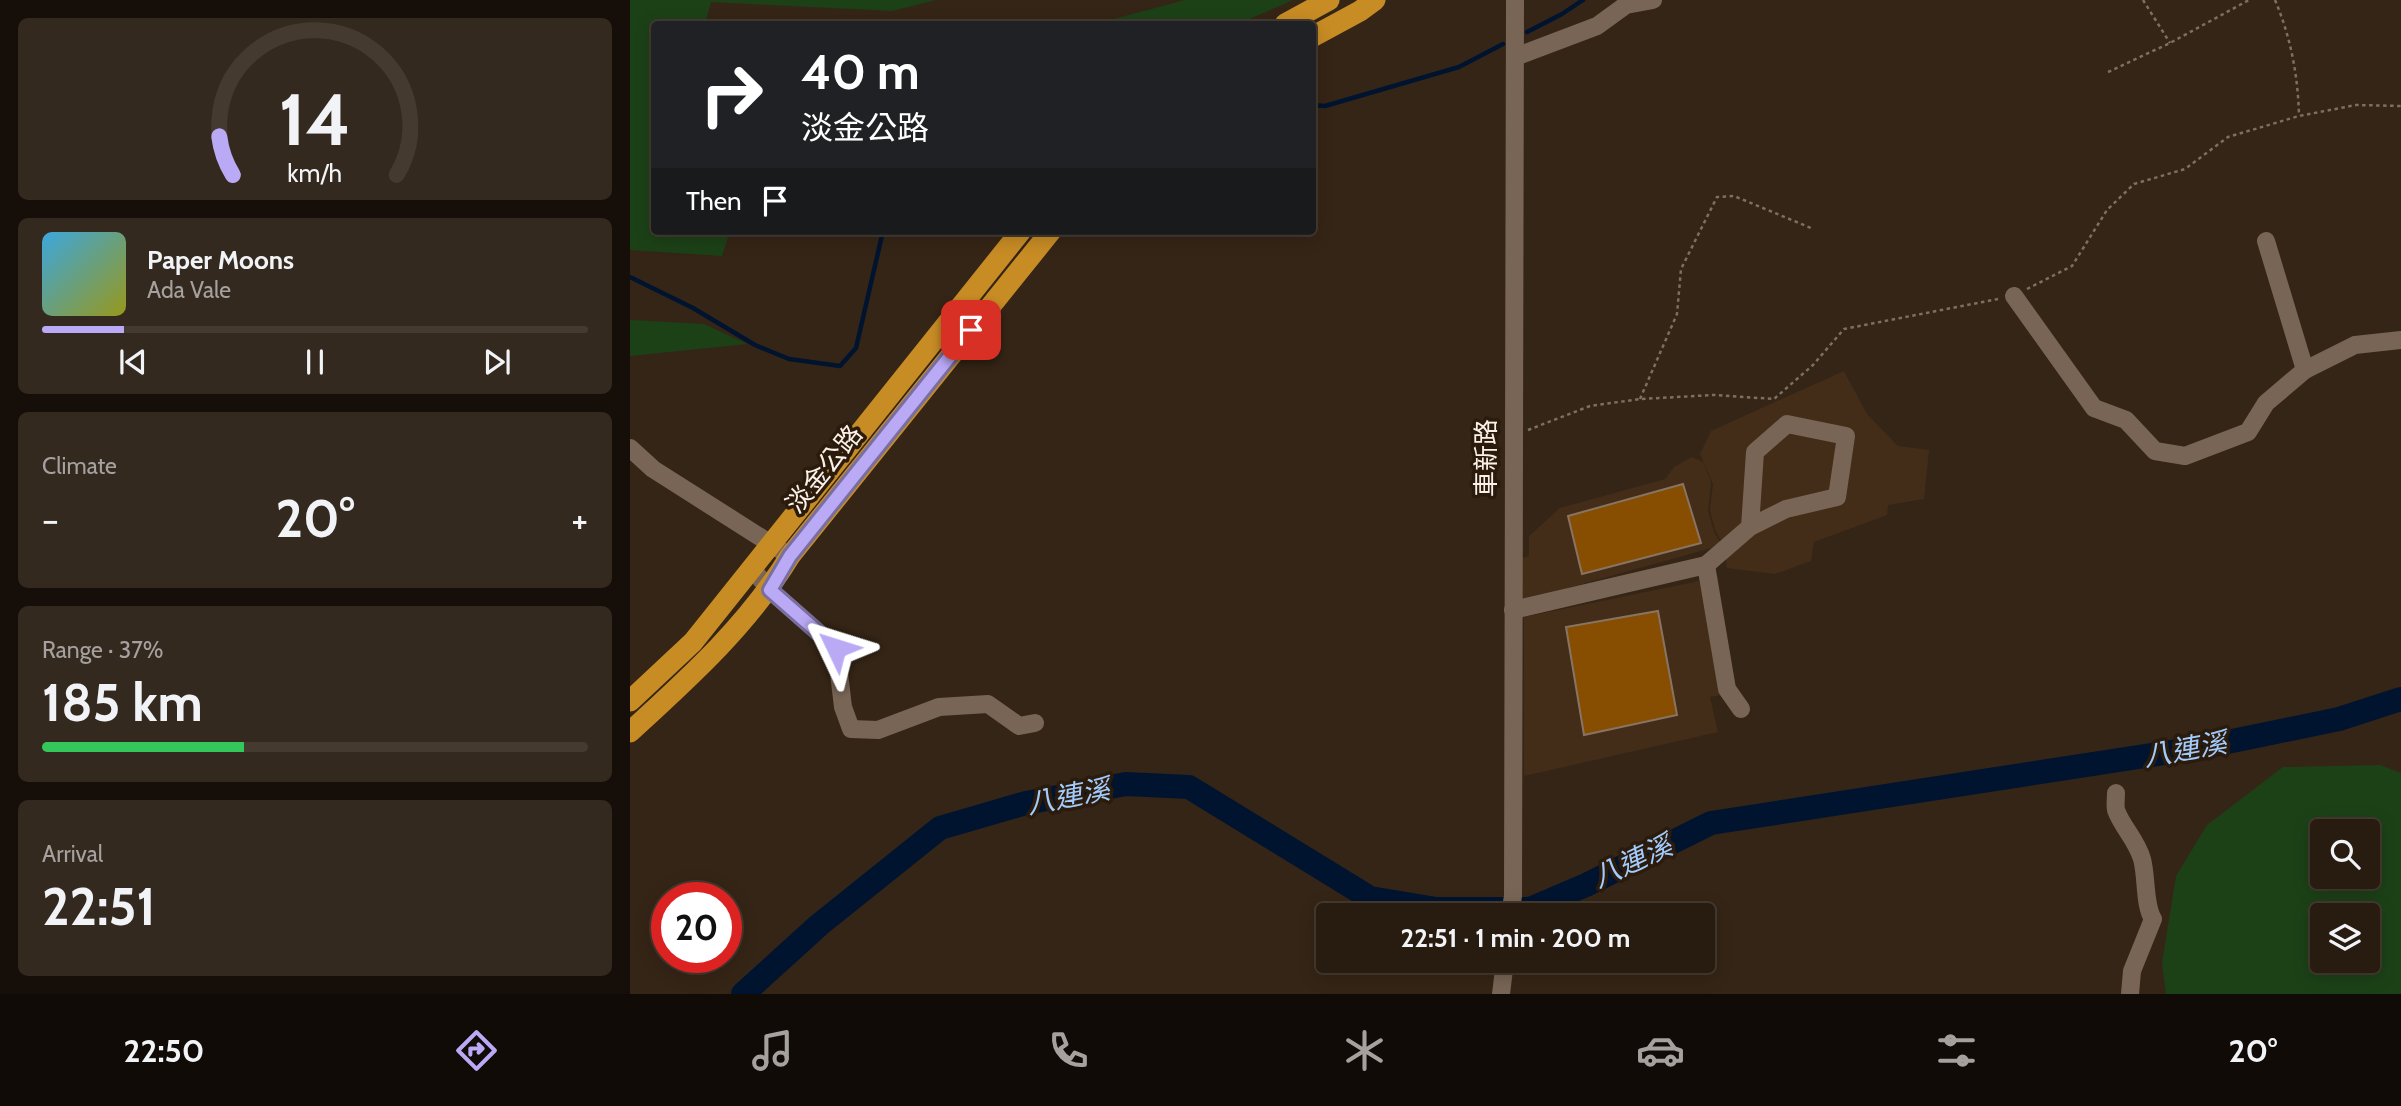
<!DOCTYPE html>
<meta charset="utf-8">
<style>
:root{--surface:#281c10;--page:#34291e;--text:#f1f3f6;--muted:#a5a19f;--line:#443a30;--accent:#baaaf6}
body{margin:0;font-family:Cabin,"Noto Sans TC",sans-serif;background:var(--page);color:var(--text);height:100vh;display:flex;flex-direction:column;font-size:26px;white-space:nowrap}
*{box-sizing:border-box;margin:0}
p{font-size:23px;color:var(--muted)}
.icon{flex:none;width:38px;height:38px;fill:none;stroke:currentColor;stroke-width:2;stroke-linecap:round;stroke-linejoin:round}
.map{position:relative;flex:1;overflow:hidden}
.side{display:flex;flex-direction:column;gap:18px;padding:18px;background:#160f09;width:630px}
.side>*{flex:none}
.hud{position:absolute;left:21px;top:21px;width:665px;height:214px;border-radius:7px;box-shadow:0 4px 18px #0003,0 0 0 2px var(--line);background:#202124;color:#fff;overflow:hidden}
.fabs{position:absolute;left:1680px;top:819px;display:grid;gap:14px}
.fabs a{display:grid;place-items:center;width:70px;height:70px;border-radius:7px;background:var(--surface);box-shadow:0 4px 18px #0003,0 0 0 2px var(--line);font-size:35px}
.speed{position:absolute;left:21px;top:882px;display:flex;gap:14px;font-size:35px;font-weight:700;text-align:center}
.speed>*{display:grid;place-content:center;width:91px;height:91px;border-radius:50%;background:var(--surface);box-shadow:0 4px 18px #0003,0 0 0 2px var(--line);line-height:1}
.speed .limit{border:10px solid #d22;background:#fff;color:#111}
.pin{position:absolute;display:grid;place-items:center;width:60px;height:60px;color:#fff;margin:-30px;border-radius:14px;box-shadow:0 4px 10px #0006}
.me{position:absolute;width:77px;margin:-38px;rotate:311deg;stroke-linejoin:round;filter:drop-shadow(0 0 5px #0008)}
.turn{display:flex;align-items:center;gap:24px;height:147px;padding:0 35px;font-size:32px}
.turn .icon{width:91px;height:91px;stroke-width:2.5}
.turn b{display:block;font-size:49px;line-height:60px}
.then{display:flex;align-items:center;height:66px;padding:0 35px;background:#0003;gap:14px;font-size:26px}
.big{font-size:52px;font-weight:700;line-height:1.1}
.side .tile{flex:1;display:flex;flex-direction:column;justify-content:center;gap:10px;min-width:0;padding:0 24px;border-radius:10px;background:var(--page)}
.side .dial{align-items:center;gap:0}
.dial svg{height:182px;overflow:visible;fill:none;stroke:var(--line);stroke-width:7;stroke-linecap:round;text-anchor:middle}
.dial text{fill:var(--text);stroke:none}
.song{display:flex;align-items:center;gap:21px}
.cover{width:84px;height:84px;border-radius:10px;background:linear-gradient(135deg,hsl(200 70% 55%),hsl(60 70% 35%))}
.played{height:7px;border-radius:4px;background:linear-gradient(90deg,var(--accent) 15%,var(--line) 15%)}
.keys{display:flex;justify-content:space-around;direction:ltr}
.heat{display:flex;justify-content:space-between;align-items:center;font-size:38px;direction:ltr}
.charge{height:10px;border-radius:5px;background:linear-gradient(90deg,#34c759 37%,var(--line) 0)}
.trip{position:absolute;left:686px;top:903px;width:399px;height:70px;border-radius:7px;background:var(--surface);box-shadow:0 4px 18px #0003,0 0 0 2px var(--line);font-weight:700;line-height:70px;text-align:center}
.menu{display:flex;height:112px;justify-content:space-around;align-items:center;background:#100b06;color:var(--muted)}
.menu .icon{width:49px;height:49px}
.menu .active{color:var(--accent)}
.menu b{font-size:32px;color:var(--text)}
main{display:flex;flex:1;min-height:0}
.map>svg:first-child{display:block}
.built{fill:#432d19}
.green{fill:#1c4117;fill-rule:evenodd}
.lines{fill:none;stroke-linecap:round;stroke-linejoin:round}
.stream{stroke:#001430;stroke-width:4.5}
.river{stroke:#001430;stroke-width:24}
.building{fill:#874d00;stroke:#877463;stroke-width:2}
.path{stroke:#7d6f62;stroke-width:2.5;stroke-dasharray:3.5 3.5;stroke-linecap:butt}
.minor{stroke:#786555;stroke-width:18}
.major{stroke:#c88c25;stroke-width:21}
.route-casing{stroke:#796ea0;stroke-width:18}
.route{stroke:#baaaf6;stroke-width:12}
.labels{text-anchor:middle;stroke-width:7;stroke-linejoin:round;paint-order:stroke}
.street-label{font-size:26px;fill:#fcf1e8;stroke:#2b1b0d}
.water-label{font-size:28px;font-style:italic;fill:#a3ccfe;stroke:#2b1b0d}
</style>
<main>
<section class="side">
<div class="tile dial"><svg viewBox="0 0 100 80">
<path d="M14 69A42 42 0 1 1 86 69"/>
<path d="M14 69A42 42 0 0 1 8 52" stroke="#baaaf6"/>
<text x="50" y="56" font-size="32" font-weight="700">14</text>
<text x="50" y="72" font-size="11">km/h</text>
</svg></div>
<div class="tile">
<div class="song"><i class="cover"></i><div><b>Paper Moons</b><p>Ada Vale</p></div></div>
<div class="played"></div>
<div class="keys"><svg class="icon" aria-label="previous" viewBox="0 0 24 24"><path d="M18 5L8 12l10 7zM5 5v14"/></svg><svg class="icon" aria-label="pause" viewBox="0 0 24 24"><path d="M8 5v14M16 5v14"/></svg><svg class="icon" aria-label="next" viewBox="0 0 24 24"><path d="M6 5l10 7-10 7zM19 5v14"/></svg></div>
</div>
<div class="tile"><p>Climate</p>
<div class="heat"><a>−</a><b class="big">20°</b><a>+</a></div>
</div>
<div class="tile"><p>Range · 37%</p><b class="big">185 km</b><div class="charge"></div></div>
<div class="tile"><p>Arrival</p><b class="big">22:51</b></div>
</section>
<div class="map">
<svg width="1771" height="994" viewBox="0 0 1771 994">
<rect width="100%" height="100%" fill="#352516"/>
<g class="built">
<path d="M1214 371 1237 414 1268 446 1299 450 1294 499 1258 505 1257 515 1184 542 1181 561 1145 574 1097 568 1093 544 1085 530 1080 510 1083 484 1070 454 1081 431Z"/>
<path d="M1062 457 1073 462 1081 482 1078 510 1084 532 1092 545 891 601 889 559 899 556V536L930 508 1035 479 1044 467Z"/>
<path d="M1069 581 1092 695 1080 697 1088 732 894 776V617Z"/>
</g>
<g class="green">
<path d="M0 0H306L262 11 81 2 75 24H24V231H100L92 256 0 250Z"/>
<path d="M555 0H663L608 24H465Z"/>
<path d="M0 320 74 324 117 344 0 356Z"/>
<path d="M1750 765 1771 773V994H1536L1532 963 1546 876 1577 825 1653 767ZM1692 831H1738V877H1692ZM1692 915H1738V961H1692Z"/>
</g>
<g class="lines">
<g class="stream">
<path d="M897 32 932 14 953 0"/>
<path d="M682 105 695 106 829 67 873 44"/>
<path d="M0 277 63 308 125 345 159 359 210 366 226 348 253 231"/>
</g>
<path class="river" d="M113 994 189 925 310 828 396 803 496 784 559 787 740 898 806 909H900L956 885 1081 823 1573 747 1709 719 1771 699"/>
</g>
<g class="building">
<path d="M1053 484 1071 543 952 574 938 516Z"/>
<path d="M1028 611 1047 715 954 735 936 627Z"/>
</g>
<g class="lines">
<g class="path">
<path d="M1513 0 1540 43"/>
<path d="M1645 0C1661 38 1668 76 1669 116"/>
<path d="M1478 72 1540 43 1619 0"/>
<path d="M1397 289 1442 266 1477 210 1504 184 1555 169 1598 137 1669 116 1726 105 1771 106"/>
<path d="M1010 399 1047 314 1051 269 1087 197 1104 196 1181 228"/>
<path d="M898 430 960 406 1010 399 1084 395 1144 399 1183 365 1214 329 1368 299"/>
</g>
<g class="minor">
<path d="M885 57 967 26 996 5 1023 0"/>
<path d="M1636 241 1675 370"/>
<path d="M1384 296 1464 408 1496 420 1525 451 1555 456 1618 432 1636 403 1675 370 1725 345 1771 340"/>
<path d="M0 448 23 469 152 551"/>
<path d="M1076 565 1120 527 1156 509 1207 497 1216 436 1157 424 1125 452 1120 527"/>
<path d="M122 569 140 590 206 648 213 707 221 729 248 730 309 707 358 704 389 726 405 723"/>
<path d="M883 610 1076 565 1097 689 1111 709"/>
<path d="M1486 793C1486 798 1485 805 1486 810 1492 827 1506 839 1512 859 1517 877 1514 905 1523 919L1502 971 1500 994"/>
<path d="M880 915 883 896 885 0"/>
<path d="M871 994 875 961"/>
</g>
<g class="major">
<path d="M655 24 699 0"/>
<path d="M682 37 730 11 745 0"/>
<path d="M0 701 63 642 391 231"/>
<path d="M0 732C59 678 118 625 160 556L421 231"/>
</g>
</g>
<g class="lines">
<defs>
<path id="route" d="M206 648 140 590 160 556 341 330"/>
</defs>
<use href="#route" class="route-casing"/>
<use href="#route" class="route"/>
</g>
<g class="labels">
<g class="street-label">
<text transform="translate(856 458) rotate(-90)" y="9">車新路</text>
<text transform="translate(194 469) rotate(-51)" y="9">淡金公路</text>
</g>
<g class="water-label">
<text transform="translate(1555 749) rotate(-10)" y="10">八連溪</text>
<text transform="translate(438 796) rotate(-11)" y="10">八連溪</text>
<text transform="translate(1002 861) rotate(-25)" y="10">八連溪</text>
</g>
</g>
</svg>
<div class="fabs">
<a><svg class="icon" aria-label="search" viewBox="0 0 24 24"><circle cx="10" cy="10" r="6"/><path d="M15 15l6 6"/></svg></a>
<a><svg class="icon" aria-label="layers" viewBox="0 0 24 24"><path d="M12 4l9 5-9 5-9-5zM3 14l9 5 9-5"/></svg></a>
</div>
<div class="speed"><div class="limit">20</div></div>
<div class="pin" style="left:341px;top:330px;background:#d93025"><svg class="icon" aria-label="arrive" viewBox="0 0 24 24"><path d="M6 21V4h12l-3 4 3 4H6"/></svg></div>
<svg class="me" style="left:206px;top:648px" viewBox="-20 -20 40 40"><path d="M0-17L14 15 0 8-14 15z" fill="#baaaf6" stroke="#fff" stroke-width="4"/></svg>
<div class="trip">22:51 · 1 min · 200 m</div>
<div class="hud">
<div class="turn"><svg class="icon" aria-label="right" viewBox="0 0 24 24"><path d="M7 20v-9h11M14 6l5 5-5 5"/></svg><div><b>40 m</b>淡金公路</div></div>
<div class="then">Then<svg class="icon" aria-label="arrive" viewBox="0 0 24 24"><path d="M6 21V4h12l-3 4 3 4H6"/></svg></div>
</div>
</div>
</main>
<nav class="menu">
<b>22:50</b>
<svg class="icon active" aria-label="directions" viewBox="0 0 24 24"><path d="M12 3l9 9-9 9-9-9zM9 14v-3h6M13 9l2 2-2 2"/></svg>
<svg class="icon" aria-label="music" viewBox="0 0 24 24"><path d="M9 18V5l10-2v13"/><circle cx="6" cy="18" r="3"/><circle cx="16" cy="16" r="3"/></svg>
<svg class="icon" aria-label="phone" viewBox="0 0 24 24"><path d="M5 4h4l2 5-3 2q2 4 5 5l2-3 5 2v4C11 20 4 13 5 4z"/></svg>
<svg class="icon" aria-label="climate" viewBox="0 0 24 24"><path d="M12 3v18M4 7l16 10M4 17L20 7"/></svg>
<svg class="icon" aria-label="car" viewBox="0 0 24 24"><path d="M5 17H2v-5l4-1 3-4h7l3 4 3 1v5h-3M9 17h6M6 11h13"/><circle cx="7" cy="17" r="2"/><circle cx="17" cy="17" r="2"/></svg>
<svg class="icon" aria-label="filters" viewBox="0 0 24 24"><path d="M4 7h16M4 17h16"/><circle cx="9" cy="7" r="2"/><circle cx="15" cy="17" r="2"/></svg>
<b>20°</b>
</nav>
